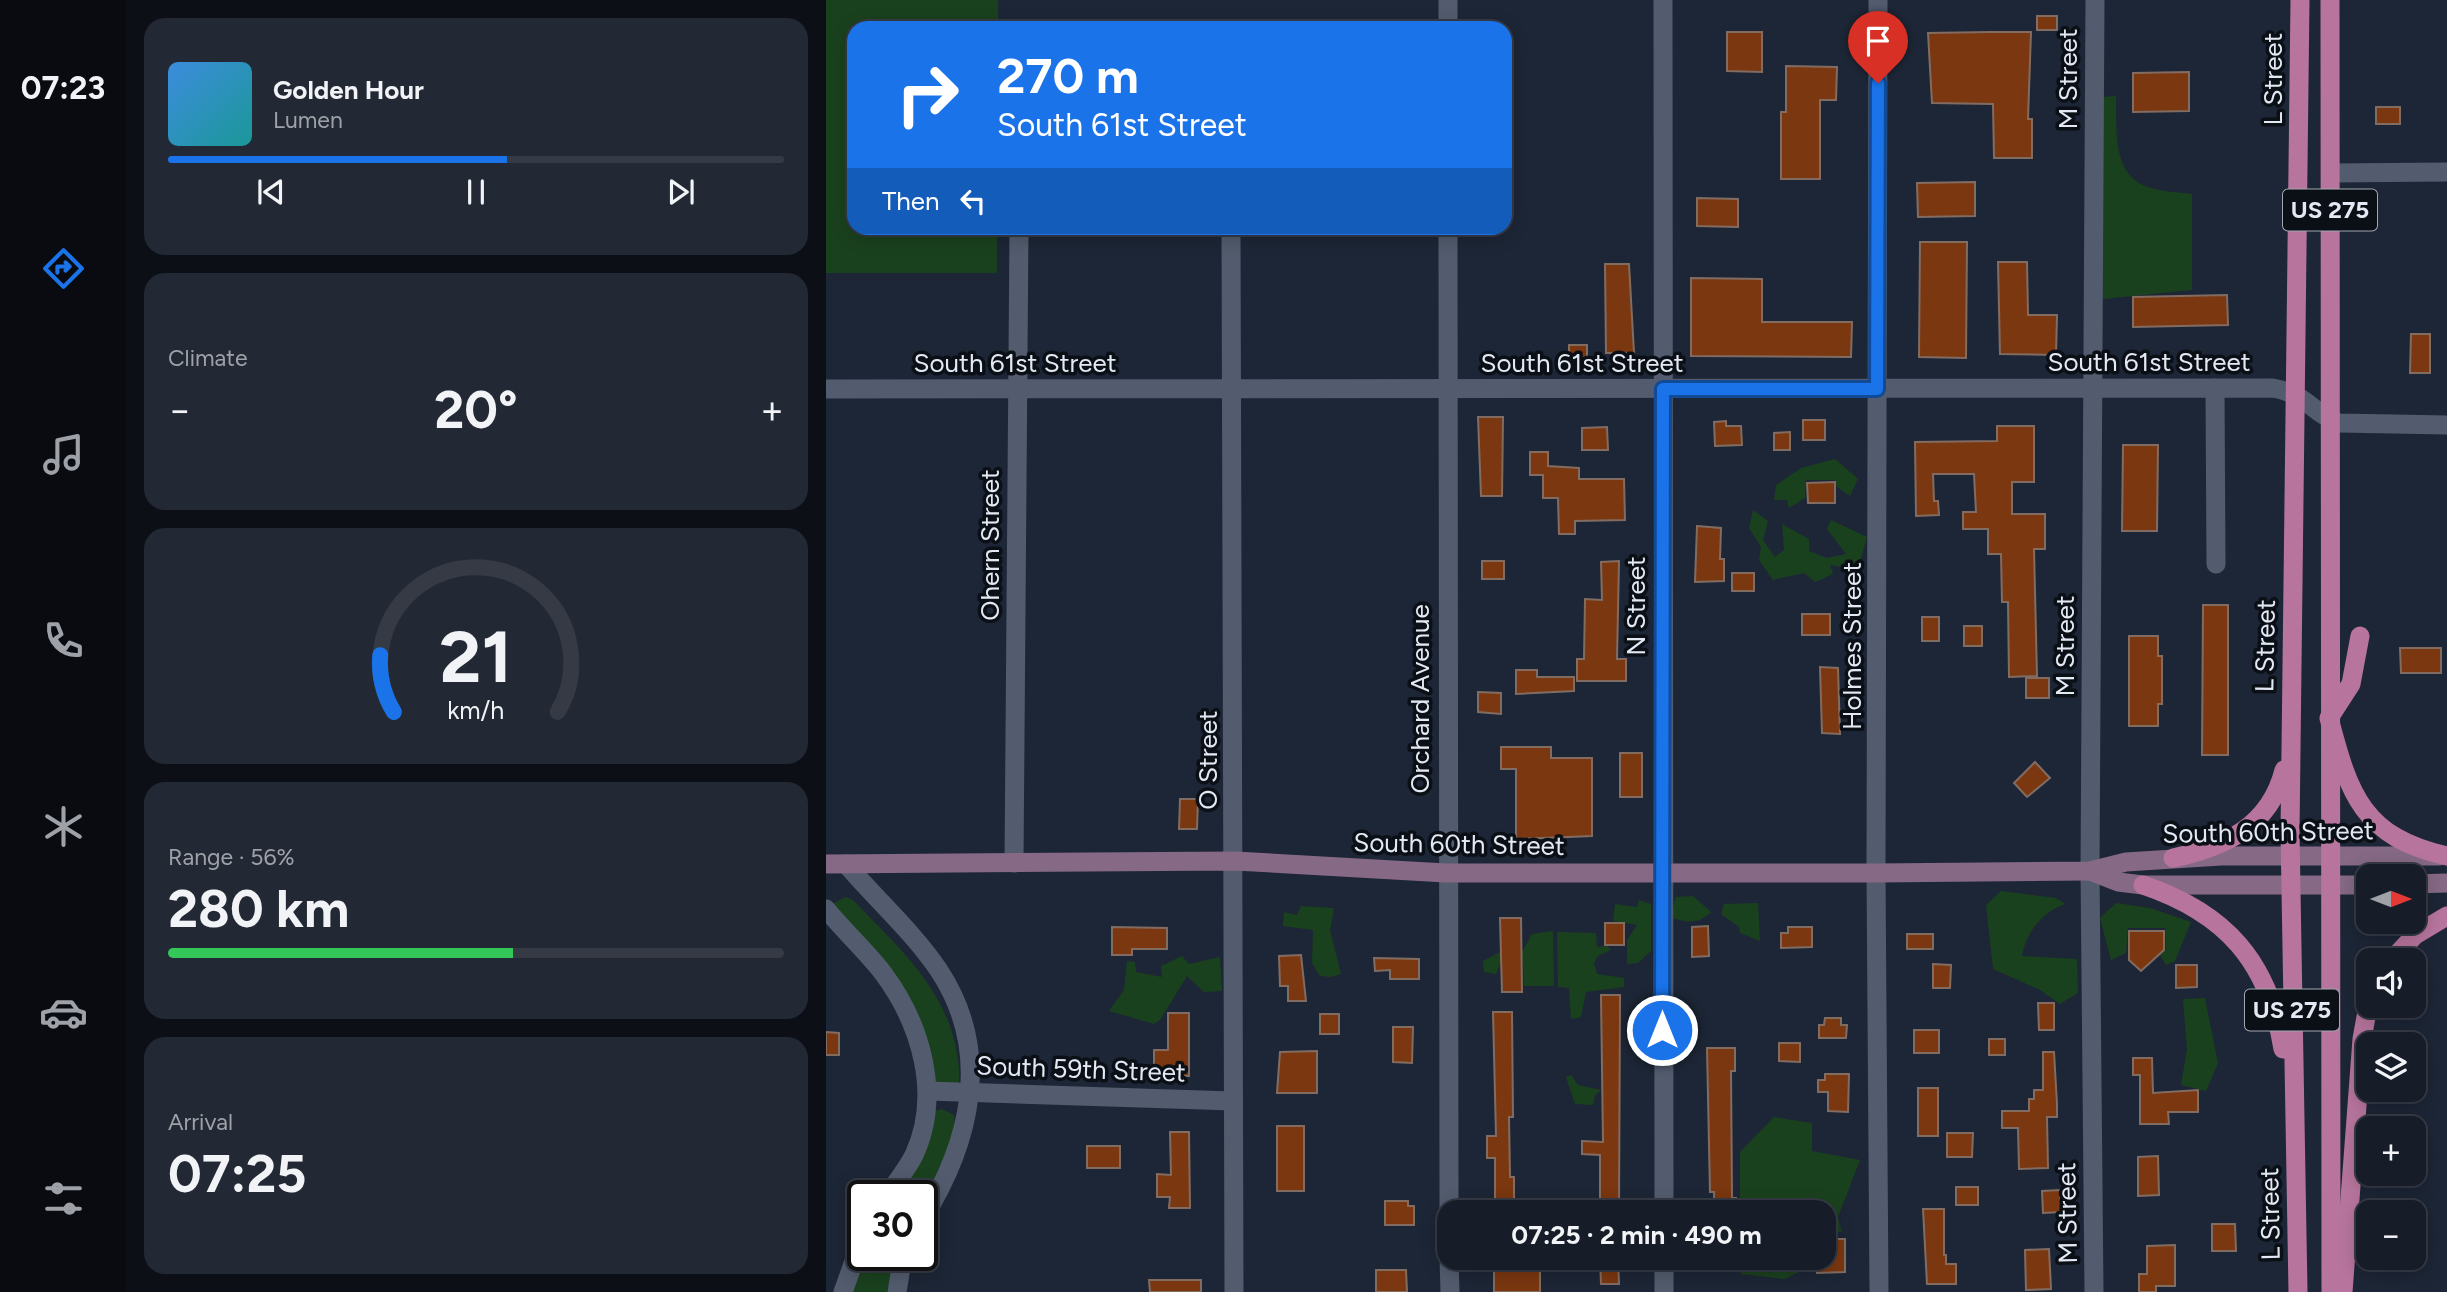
<!DOCTYPE html>
<meta charset="utf-8">
<style>
:root{--surface:#161c28;--page:#232934;--text:#f1f3f6;--muted:#9ea1a8;--line:#353a45;--accent:#1a73e8}
body{margin:0;font-family:Figtree,sans-serif;background:var(--page);color:var(--text);height:100vh;display:flex;flex-direction:column;font-size:26px;white-space:nowrap}
*{box-sizing:border-box;margin:0}
p{font-size:23px;color:var(--muted)}
.icon{flex:none;width:38px;height:38px;fill:none;stroke:currentColor;stroke-width:2;stroke-linecap:round;stroke-linejoin:round}
.map{position:relative;flex:1;overflow:hidden}
.panel{display:flex;flex-direction:column;gap:18px;padding:18px;background:#0c0f16;width:700px}
.panel>*{flex:none}
.hud{position:absolute;left:21px;top:21px;width:665px;height:214px;border-radius:21px;box-shadow:0 4px 18px #0003,0 0 0 2px var(--line);background:#1a73e8;color:#fff;overflow:hidden}
.needle{width:46px;rotate:90deg}
.tools{position:absolute;left:1530px;top:864px;display:grid;gap:14px}
.tools a{display:grid;place-items:center;width:70px;height:70px;border-radius:14px;background:var(--surface);box-shadow:0 4px 18px #0003,0 0 0 2px var(--line);font-size:35px}
.speed{position:absolute;left:21px;top:1180px;display:flex;gap:14px;font-size:35px;font-weight:700;text-align:center}
.speed>*{display:grid;place-content:center;width:91px;height:91px;border-radius:50%;background:var(--surface);box-shadow:0 4px 18px #0003,0 0 0 2px var(--line);line-height:1}
.speed .limit{border:4px solid #111;border-radius:10px;background:#fff;color:#111}
.pin{position:absolute;display:grid;place-items:center;width:60px;height:60px;color:#fff;margin:-72px -30px;border-radius:50% 50% 50% 0;rotate:-45deg;box-shadow:0 0 7px #0007}
.pin .icon{rotate:45deg}
.me{position:absolute;width:77px;margin:-38px;rotate:0deg;stroke-linejoin:round;filter:drop-shadow(0 0 5px #0008)}
.turn{display:flex;align-items:center;gap:24px;height:147px;padding:0 35px;font-size:32px}
.turn .icon{width:91px;height:91px;stroke-width:2.5}
.turn b{display:block;font-size:49px;line-height:60px}
.then{display:flex;align-items:center;height:66px;padding:0 35px;background:#0003;gap:14px;font-size:26px}
.big{font-size:52px;font-weight:700;line-height:1.1}
.panel .card{flex:1;display:flex;flex-direction:column;justify-content:center;gap:10px;min-width:0;padding:0 24px;border-radius:21px;background:var(--page)}
.panel .dial{align-items:center;gap:0}
.dial svg{height:182px;overflow:visible;fill:none;stroke:var(--line);stroke-width:7;stroke-linecap:round;text-anchor:middle}
.dial text{fill:var(--text);stroke:none}
.song{display:flex;align-items:center;gap:21px}
.cover{width:84px;height:84px;border-radius:10px;background:linear-gradient(135deg,hsl(210 70% 55%),hsl(180 70% 35%))}
.played{height:7px;border-radius:4px;background:linear-gradient(90deg,var(--accent) 55%,var(--line) 55%)}
.keys{display:flex;justify-content:space-around;direction:ltr}
.heat{display:flex;justify-content:space-between;align-items:center;font-size:38px;direction:ltr}
.charge{height:10px;border-radius:5px;background:linear-gradient(90deg,#34c759 56%,var(--line) 0)}
.trip{position:absolute;left:611px;top:1200px;width:399px;height:70px;border-radius:21px;background:var(--surface);box-shadow:0 4px 18px #0003,0 0 0 2px var(--line);font-weight:700;line-height:70px;text-align:center}
main{display:flex;flex:1;min-height:0}
.tab-bar{display:flex;flex-direction:column;width:126px;justify-content:space-around;align-items:center;background:#090b10;color:var(--muted)}
.tab-bar .icon{width:49px;height:49px}
.tab-bar .active{color:var(--accent)}
.tab-bar b{font-size:32px;color:var(--text)}
.map>svg:first-child{display:block}
.green{fill:#1a411e}
.building{fill:#7a3710;stroke:#826c62;stroke-width:2}
.lines{fill:none;stroke-linecap:round;stroke-linejoin:round}
.minor{stroke:#525c6e;stroke-width:19}
.secondary{stroke:#856985;stroke-width:19}
.primary{stroke:#b7759d;stroke-width:19}
.route-casing{stroke:#114b97;stroke-width:18}
.route{stroke:#1a73e8;stroke-width:12}
.labels{text-anchor:middle;stroke-width:7;stroke-linejoin:round;paint-order:stroke}
.shield{fill:#0b0f16;stroke:#a2a8b1;stroke-width:2}
.shield-label{font-size:24px;font-weight:bold;fill:#e3e9f4}
.street-label{font-size:26px;fill:#e3e9f4;stroke:#0b0f16}
</style>
<main>
<nav class="tab-bar">
<b>07:23</b>
<svg class="icon active" aria-label="directions" viewBox="0 0 24 24"><path d="M12 3l9 9-9 9-9-9zM9 14v-3h6M13 9l2 2-2 2"/></svg>
<svg class="icon" aria-label="music" viewBox="0 0 24 24"><path d="M9 18V5l10-2v13"/><circle cx="6" cy="18" r="3"/><circle cx="16" cy="16" r="3"/></svg>
<svg class="icon" aria-label="phone" viewBox="0 0 24 24"><path d="M5 4h4l2 5-3 2q2 4 5 5l2-3 5 2v4C11 20 4 13 5 4z"/></svg>
<svg class="icon" aria-label="climate" viewBox="0 0 24 24"><path d="M12 3v18M4 7l16 10M4 17L20 7"/></svg>
<svg class="icon" aria-label="car" viewBox="0 0 24 24"><path d="M5 17H2v-5l4-1 3-4h7l3 4 3 1v5h-3M9 17h6M6 11h13"/><circle cx="7" cy="17" r="2"/><circle cx="17" cy="17" r="2"/></svg>
<svg class="icon" aria-label="filters" viewBox="0 0 24 24"><path d="M4 7h16M4 17h16"/><circle cx="9" cy="7" r="2"/><circle cx="15" cy="17" r="2"/></svg>
</nav>
<section class="panel">
<div class="card">
<div class="song"><i class="cover"></i><div><b>Golden Hour</b><p>Lumen</p></div></div>
<div class="played"></div>
<div class="keys"><svg class="icon" aria-label="previous" viewBox="0 0 24 24"><path d="M18 5L8 12l10 7zM5 5v14"/></svg><svg class="icon" aria-label="pause" viewBox="0 0 24 24"><path d="M8 5v14M16 5v14"/></svg><svg class="icon" aria-label="next" viewBox="0 0 24 24"><path d="M6 5l10 7-10 7zM19 5v14"/></svg></div>
</div>
<div class="card"><p>Climate</p>
<div class="heat"><a>−</a><b class="big">20°</b><a>+</a></div>
</div>
<div class="card dial"><svg viewBox="0 0 100 80">
<path d="M14 69A42 42 0 1 1 86 69"/>
<path d="M14 69A42 42 0 0 1 8 44" stroke="#1a73e8"/>
<text x="50" y="56" font-size="32" font-weight="700">21</text>
<text x="50" y="72" font-size="11">km/h</text>
</svg></div>
<div class="card"><p>Range · 56%</p><b class="big">280 km</b><div class="charge"></div></div>
<div class="card"><p>Arrival</p><b class="big">07:25</b></div>
</section>
<div class="map">
<svg width="1621" height="1292" viewBox="0 0 1621 1292">
<rect width="100%" height="100%" fill="#1d2636"/>
<g class="green">
<path d="M0 0H172V28H28V228H171V273H0Z"/>
<path d="M1290 96C1291 127 1285 175 1322 187 1336 192 1352 192 1366 194V290L1277 299V97Z"/>
<path d="M1009 459 1032 479 1024 496 1011 487 1009 480H980L979 498 963 508 961 500H948L950 485 975 468Z"/>
<path d="M927 510 942 521 937 540 949 557 958 550 956 524 983 539V551L1001 558 1020 554 1001 529 1005 520 1041 537 1032 569 1004 565 1007 574 989 582 978 573 947 580 933 560 935 547 923 528Z"/>
<path d="M1175 891 1230 898 1240 904C1216 911 1200 933 1196 956L1251 959 1252 993 1234 1004 1214 990 1167 969 1160 905Z"/>
<path d="M867 896 885 912C871 925 861 923 844 917L850 897Z"/>
<path d="M20 897 27 900C70 945 120 988 131 1053 132 1063 135 1074 132 1085L110 1089 98 1052 6 910 8 903Z"/>
<path d="M813 900 825 904V951L812 963 801 964V940L811 925 787 921 789 904 811 907Z"/>
<path d="M932 903 934 941 914 933 913 927 895 914 898 904Z"/>
<path d="M1290 903 1324 908 1365 922 1349 961 1340 965 1334 955 1340 950 1339 928H1302L1300 953 1285 960 1274 918Z"/>
<path d="M475 906 508 908 504 930 515 974 505 977 494 976 486 963 487 930 457 926 458 912 471 915Z"/>
<path d="M727 931 728 986H698L697 962H675L670 974 658 972 657 961 676 951 697 950 706 934Z"/>
<path d="M731 932 770 933 771 947 781 946 785 950 772 956 768 963 771 974 798 978V987L760 992 755 1017 745 1019 743 988 732 987Z"/>
<path d="M356 956 363 964 394 957 396 991 378 992 361 976 334 1020 328 1024 283 1011 298 990 301 961 309 962 310 972 336 977 335 966Z"/>
<path d="M1379 998 1392 1063 1380 1091 1355 1085 1361 1049 1357 999Z"/>
<path d="M745 1075 752 1085 775 1090 769 1095 767 1105 749 1104 740 1077Z"/>
<path d="M116 1109 128 1115 129 1133 96 1205V1195H71L109 1111Z"/>
<path d="M948 1117 986 1123V1151L1034 1160 1012 1217 1016 1232 998 1233V1213H914V1152Z"/>
<path d="M37 1255H68L61 1292H25Z"/>
<path d="M915 1258H981L979 1269 959 1279 915 1274Z"/>
</g>
<g class="building">
<rect x="1211" y="16" width="20" height="14"/>
<path d="M901 32H936V72L901 71Z"/>
<path d="M1164 32H1205L1202 119H1206V158H1168L1167 104 1106 103 1102 33Z"/>
<path d="M960 66 1011 67 1010 100H994V179H955V112H960Z"/>
<path d="M1363 72V111L1307 112V73Z"/>
<rect x="1550" y="107" width="24" height="17"/>
<path d="M1149 182V216L1092 217 1091 183Z"/>
<path d="M871 198 912 199V227L871 226Z"/>
<path d="M1094 242H1141L1140 358 1093 357Z"/>
<path d="M1172 262H1201L1202 315H1231L1230 355 1174 354Z"/>
<path d="M779 264H803L808 353H780Z"/>
<path d="M865 278 936 279V322H1026L1025 357 865 356Z"/>
<path d="M1401 295 1402 325 1307 327V297Z"/>
<path d="M1585 334H1604V373H1584Z"/>
<rect x="743" y="345" width="18" height="15"/>
<path d="M652 417H677L676 496H655Z"/>
<rect x="977" y="420" width="22" height="20"/>
<path d="M900 421V426H915L916 445 889 446 888 422Z"/>
<path d="M1171 426H1208V482H1186V514H1219V549H1208L1211 676 1183 677 1182 602H1176L1175 554H1162V529H1137V512H1150L1148 474H1107L1108 501H1112L1113 515 1090 516 1089 442 1171 441Z"/>
<path d="M781 427 782 450H756V428Z"/>
<path d="M964 432V450H948V433Z"/>
<path d="M1297 445H1332L1331 531H1296Z"/>
<path d="M704 452H722V466L753 468V479H798L799 520 749 521V534H733L732 498H717V475H704Z"/>
<path d="M1009 482V503H982L981 483Z"/>
<path d="M871 526 895 528 894 559H898V581L869 582Z"/>
<rect x="656" y="561" width="22" height="18"/>
<path d="M793 561 791 659H800V681H751V659H758L759 599 776 600 775 562Z"/>
<rect x="906" y="573" width="22" height="18"/>
<path d="M1377 605H1402V755H1376Z"/>
<rect x="976" y="614" width="28" height="21"/>
<rect x="1096" y="617" width="17" height="24"/>
<rect x="1138" y="626" width="18" height="20"/>
<path d="M1303 636H1332V656H1336V704H1332V726H1303Z"/>
<path d="M1574 648H1615V673H1575Z"/>
<path d="M994 667 1012 668 1014 734 996 733Z"/>
<path d="M690 670H711V677H748V691L690 694Z"/>
<rect x="1200" y="678" width="23" height="20"/>
<path d="M652 692 675 693V714L652 712Z"/>
<path d="M675 747H725V758H766V836L690 839V769H675Z"/>
<rect x="794" y="753" width="22" height="44"/>
<path d="M1209 762 1224 778 1201 797 1188 783Z"/>
<path d="M354 799H372L371 829H353Z"/>
<path d="M674 918H695L696 992H676Z"/>
<rect x="779" y="923" width="19" height="22"/>
<path d="M882 926 883 956 866 957V927Z"/>
<path d="M286 927 341 928V949H306V955H286Z"/>
<path d="M962 927H986V947L955 948V933H962Z"/>
<path d="M1303 931H1338V950L1315 971 1303 960Z"/>
<rect x="1081" y="934" width="26" height="15"/>
<path d="M475 955 480 1001H462V986H454L453 956Z"/>
<path d="M548 958 593 959V979H564V970L549 971Z"/>
<path d="M1107 964 1125 965 1124 988H1107Z"/>
<path d="M1350 965H1371V987L1350 988Z"/>
<path d="M775 995H794L793 1213H774V1155L756 1154V1141L777 1142Z"/>
<path d="M1212 1003H1228V1030H1213Z"/>
<path d="M667 1012H686L687 1117H683L684 1177H688V1210H669V1158H661V1136H670Z"/>
<path d="M342 1013H363V1076H328V1050H342Z"/>
<rect x="494" y="1014" width="19" height="20"/>
<path d="M999 1018H1015V1025H1021L1020 1038H993V1025H998Z"/>
<path d="M567 1027H587L586 1063 567 1062Z"/>
<rect x="1088" y="1030" width="25" height="23"/>
<path d="M0 1032 13 1033V1055H0Z"/>
<rect x="1163" y="1039" width="16" height="16"/>
<path d="M953 1043H974V1062L953 1061Z"/>
<path d="M881 1048H909V1071H905L906 1198H910V1213H888V1192H884Z"/>
<path d="M491 1051V1093H451L454 1052Z"/>
<path d="M1217 1052H1228L1231 1104V1117H1221L1222 1168 1193 1169 1192 1128H1176V1111H1203V1099H1208V1090H1217Z"/>
<path d="M1307 1058H1326L1327 1093 1372 1090V1112H1342L1343 1124H1314V1075H1307Z"/>
<path d="M999 1074H1023L1022 1112 1002 1111V1092H992V1080H999Z"/>
<rect x="1092" y="1088" width="20" height="48"/>
<rect x="451" y="1126" width="27" height="65"/>
<path d="M344 1132H363L364 1208H343L344 1197H331V1174L345 1175Z"/>
<path d="M1121 1133H1147L1146 1157H1121Z"/>
<rect x="261" y="1146" width="33" height="22"/>
<path d="M1332 1156 1333 1195 1312 1196V1157Z"/>
<rect x="1130" y="1187" width="22" height="18"/>
<path d="M1234 1190 1235 1212 1217 1213 1216 1191Z"/>
<path d="M559 1201H582V1206H588V1225H559Z"/>
<path d="M1097 1209H1118V1255H1120V1264H1130V1284H1101Z"/>
<path d="M1386 1224H1409L1410 1251H1386Z"/>
<path d="M998 1239H1019V1272L991 1273 990 1258H998Z"/>
<path d="M1349 1245V1286H1330V1292H1313V1274H1321V1246Z"/>
<path d="M1223 1249 1225 1289 1200 1290 1199 1250Z"/>
<path d="M774 1258H792L793 1284H775Z"/>
<path d="M668 1269 714 1270V1292H668Z"/>
<path d="M550 1270H580L581 1292H550Z"/>
<path d="M323 1280H375V1292H324Z"/>
</g>
<g class="lines">
<g class="minor">
<path d="M837 0 838 1213"/>
<path d="M1052 0 1050 873 1053 1292"/>
<path d="M622 28V0"/>
<path d="M1505 173 1621 172"/>
<path d="M405 228 408 1292"/>
<path d="M622 228 623 1213"/>
<path d="M1389 388 1390 564"/>
<path d="M0 389 1447 388C1482 394 1485 413 1513 423L1621 425"/>
<path d="M188 863 193 228"/>
<path d="M20 864C49 898 87 932 112 969 167 1051 145 1142 96 1220"/>
<path d="M0 909C18 931 40 951 57 973 95 1024 116 1095 88 1155 81 1169 70 1183 61 1195"/>
<path d="M102 1091 407 1101"/>
<path d="M623 1258 624 1292"/>
<path d="M838 1258V1292"/>
<path d="M17 1292 37 1236"/>
<path d="M71 1292 77 1255"/>
<path d="M1268 1292 1264 871 1269 0"/>
</g>
<g class="secondary">
<path d="M0 864 409 861 620 873H1050L1264 871 1300 862 1395 856H1613"/>
<path d="M1264 871 1292 882 1317 885H1542"/>
<path d="M1587 884 1621 883"/>
</g>
<g class="primary">
<path d="M1504 0 1505 1292"/>
<path d="M1534 636 1525 684 1503 718C1523 795 1537 837 1621 856"/>
<path d="M1347 858C1399 847 1444 826 1458 770"/>
<path d="M1317 885C1400 913 1443 962 1457 1049"/>
<path d="M1565 961 1589 935 1621 916"/>
<path d="M1472 1292 1464 833 1474 0"/>
<path d="M1517 1292 1536 1039 1542 1006"/>
</g>
</g>
<g class="lines">
<defs>
<path id="route" d="M836 1030 837 389H1051L1052 83"/>
</defs>
<use href="#route" class="route-casing"/>
<use href="#route" class="route"/>
</g>
<g class="labels">
<g class="shield">
<rect x="1457" y="189.5" width="94" height="41" rx="5"/>
<rect x="1419" y="989.5" width="94" height="41" rx="5"/>
</g>
<g class="shield-label">
<text x="1504" y="218">US 275</text>
<text x="1466" y="1018">US 275</text>
</g>
<g class="street-label">
<text transform="translate(1242 79) rotate(-90)" y="9">M Street</text>
<text transform="translate(1447 79) rotate(-90)" y="9">L Street</text>
<text x="1323" y="371">South 61st Street</text>
<text x="189" y="372">South 61st Street</text>
<text x="756" y="372">South 61st Street</text>
<text transform="translate(164 545) rotate(-90)" y="9">Ohern Street</text>
<text transform="translate(810 606) rotate(-90)" y="9">N Street</text>
<text transform="translate(1026 646) rotate(-90)" y="9">Holmes Street</text>
<text transform="translate(1239 646) rotate(-90)" y="9">M Street</text>
<text transform="translate(1439 646) rotate(-89)" y="9">L Street</text>
<text transform="translate(594 699) rotate(-90)" y="9">Orchard Avenue</text>
<text transform="translate(382 760) rotate(-90)" y="9">O Street</text>
<text transform="translate(1442 832) rotate(-1)" y="9">South 60th Street</text>
<text transform="translate(633 844) rotate(1)" y="9">South 60th Street</text>
<text transform="translate(255 1069) rotate(2)" y="9">South 59th Street</text>
<text transform="translate(1241 1213) rotate(-91)" y="9">M Street</text>
<text transform="translate(1444 1214) rotate(-91)" y="9">L Street</text>
</g>
</g>
</svg>
<div class="tools">
<a><svg class="needle" viewBox="-14 -14 28 28"><path d="M0-13l5 13h-10z" fill="#e53935"/><path d="M0 13l5-13h-10z" fill="#9ea1a8"/></svg></a>
<a><svg class="icon" aria-label="sound" viewBox="0 0 24 24"><path d="M4 9h4l5-4v14l-5-4H4zM17 9q2 3 0 6"/></svg></a>
<a><svg class="icon" aria-label="layers" viewBox="0 0 24 24"><path d="M12 4l9 5-9 5-9-5zM3 14l9 5 9-5"/></svg></a>
<a>+</a>
<a>−</a>
</div>
<div class="speed"><div class="limit">30</div></div>
<div class="pin" style="left:1052px;top:83px;background:#d93025"><svg class="icon" aria-label="arrive" viewBox="0 0 24 24"><path d="M6 21V4h12l-3 4 3 4H6"/></svg></div>
<svg class="me" style="left:836px;top:1030px" viewBox="-20 -20 40 40"><circle r="17" fill="#1a73e8" stroke="#fff" stroke-width="3"/><path d="M0-11L8 9 0 5-8 9z" fill="#fff"/></svg>
<div class="trip">07:25 · 2 min · 490 m</div>
<div class="hud">
<div class="turn"><svg class="icon" aria-label="right" viewBox="0 0 24 24"><path d="M7 20v-9h11M14 6l5 5-5 5"/></svg><div><b>270 m</b>South 61st Street</div></div>
<div class="then">Then<svg class="icon" aria-label="left" viewBox="0 0 24 24"><path d="M17 20v-9H6M10 6l-5 5 5 5"/></svg></div>
</div>
</div>
</main>
